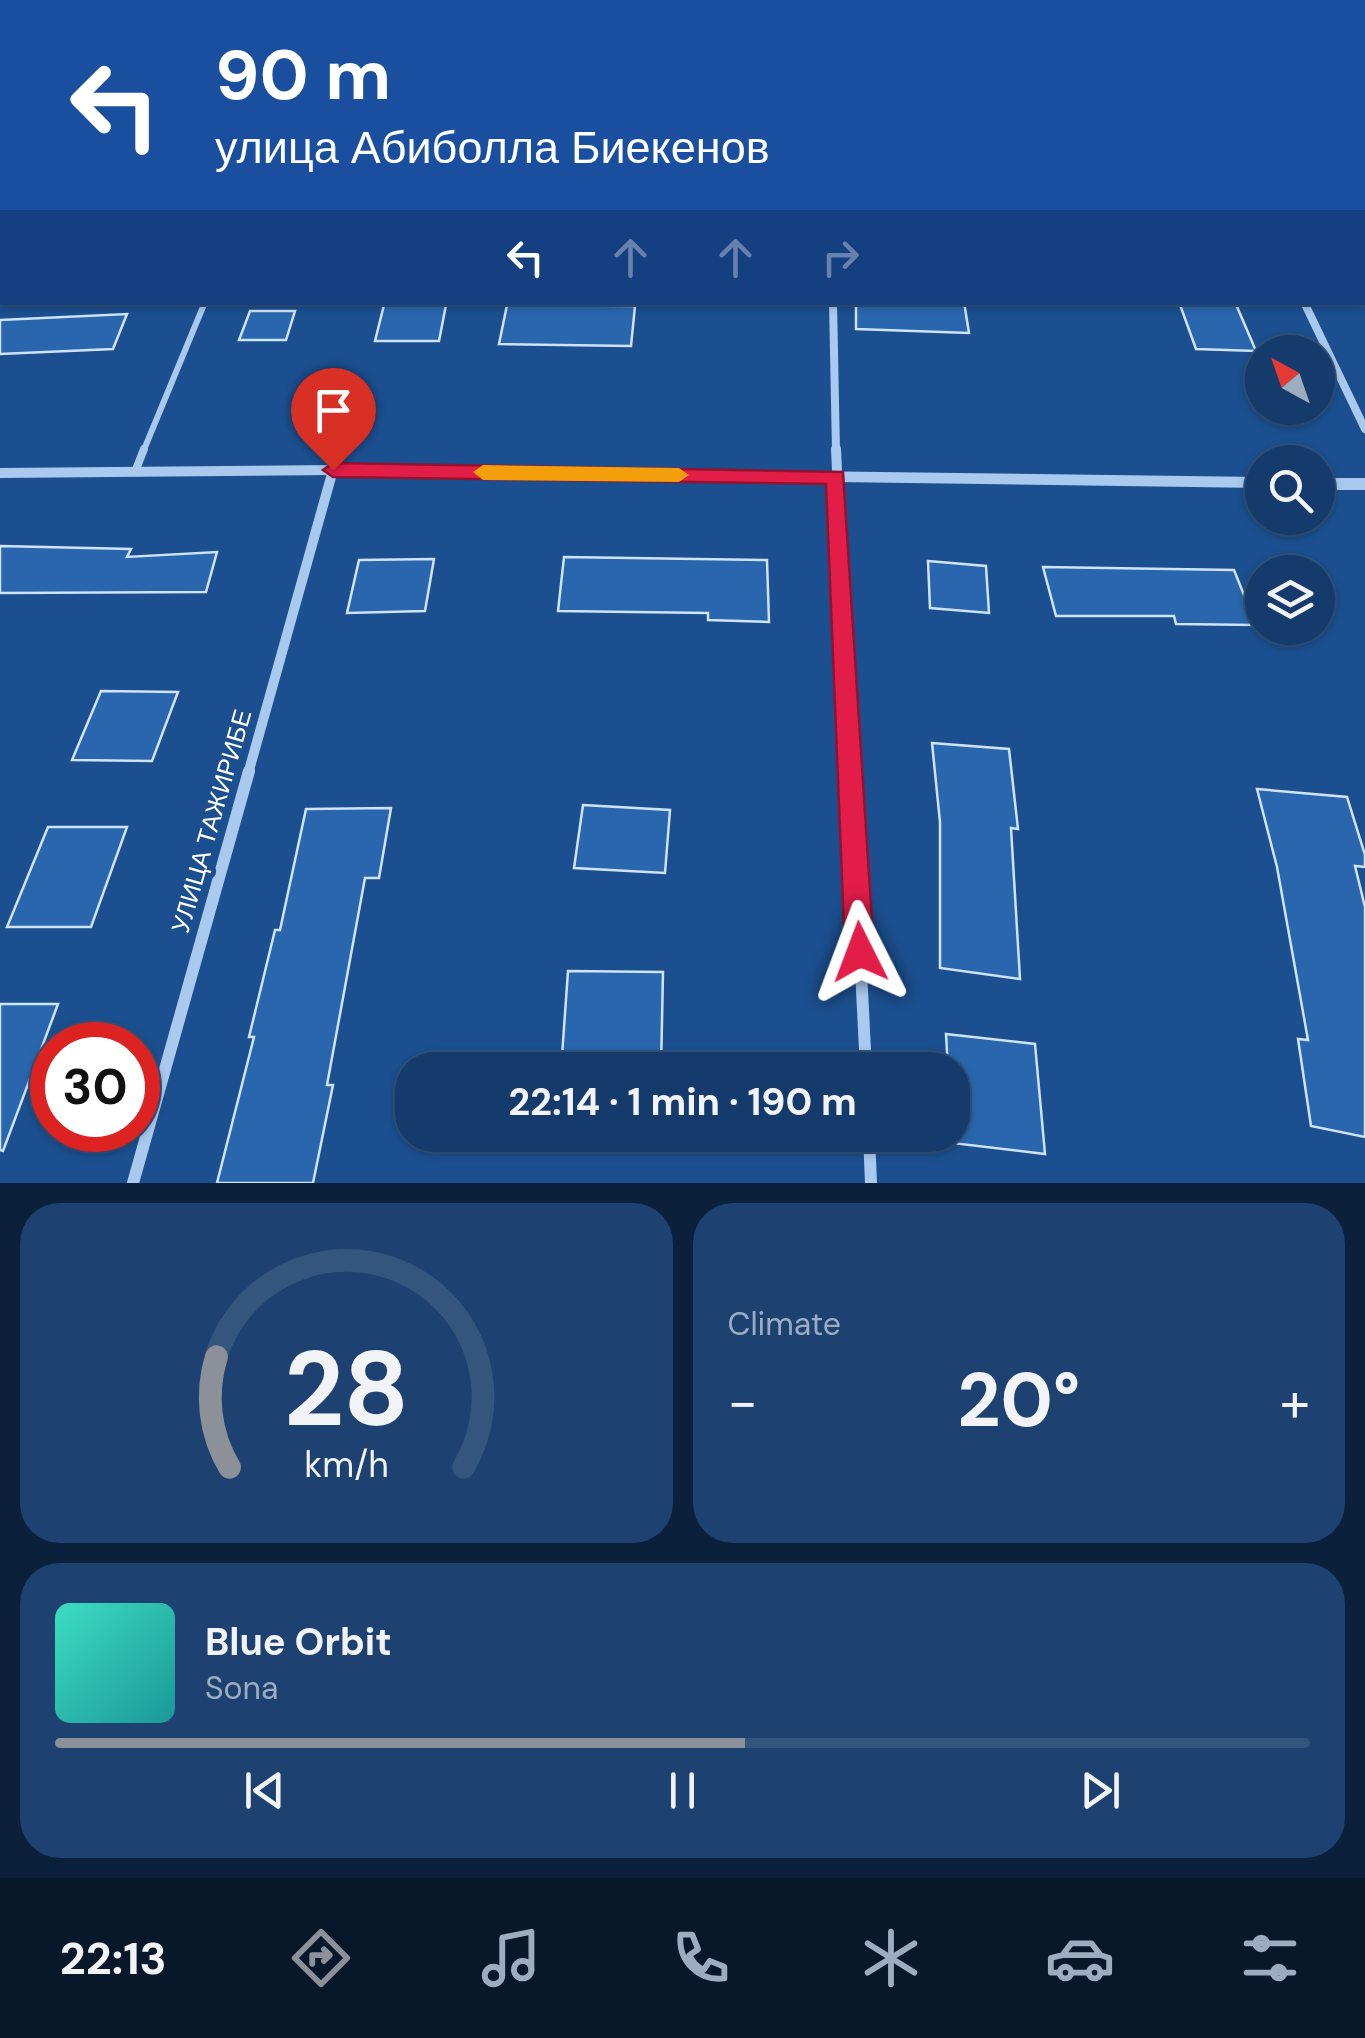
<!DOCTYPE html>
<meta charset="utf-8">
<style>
:root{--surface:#143b6b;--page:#1d4271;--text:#f1f3f6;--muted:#9dadc1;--line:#33557e;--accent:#8c9099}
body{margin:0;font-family:"DM Sans",sans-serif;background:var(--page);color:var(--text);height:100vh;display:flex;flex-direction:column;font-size:38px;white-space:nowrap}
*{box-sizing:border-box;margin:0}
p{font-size:32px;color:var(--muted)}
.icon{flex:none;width:55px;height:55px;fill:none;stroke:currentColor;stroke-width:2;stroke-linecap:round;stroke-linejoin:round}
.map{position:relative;height:1183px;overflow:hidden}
.details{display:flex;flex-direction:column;gap:20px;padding:20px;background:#0b203b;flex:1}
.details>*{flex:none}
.guide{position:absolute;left:0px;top:0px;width:1365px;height:305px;box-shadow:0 2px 8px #0004,0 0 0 2px var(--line);background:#1a4fa0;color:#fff;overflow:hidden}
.needle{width:65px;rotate:320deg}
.tools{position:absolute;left:1245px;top:335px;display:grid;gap:20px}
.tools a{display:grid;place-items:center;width:90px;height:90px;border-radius:50%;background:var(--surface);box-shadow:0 2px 8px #0004,0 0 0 2px var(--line);font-size:50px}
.speed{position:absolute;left:30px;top:1022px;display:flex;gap:20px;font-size:50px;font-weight:700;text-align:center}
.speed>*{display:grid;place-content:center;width:130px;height:130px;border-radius:50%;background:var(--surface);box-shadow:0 2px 8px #0004,0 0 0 2px var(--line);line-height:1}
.speed .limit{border:15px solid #d22;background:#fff;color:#111}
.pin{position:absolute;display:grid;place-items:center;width:85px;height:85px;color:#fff;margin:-102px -42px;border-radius:50% 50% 50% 0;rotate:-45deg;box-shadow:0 0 10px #0007}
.pin .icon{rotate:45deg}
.me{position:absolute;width:110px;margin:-55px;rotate:357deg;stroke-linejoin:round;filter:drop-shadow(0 0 8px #0008)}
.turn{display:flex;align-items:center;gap:35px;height:210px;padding:0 50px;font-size:45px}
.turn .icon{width:130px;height:130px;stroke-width:2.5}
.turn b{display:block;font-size:70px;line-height:85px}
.lanes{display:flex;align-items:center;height:95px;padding:0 50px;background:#0003;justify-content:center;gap:50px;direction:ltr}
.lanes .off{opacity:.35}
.big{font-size:75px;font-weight:700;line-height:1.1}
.details .card{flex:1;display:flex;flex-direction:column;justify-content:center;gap:15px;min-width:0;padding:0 35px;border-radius:40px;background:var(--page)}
.details .dial{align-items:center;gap:0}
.dial svg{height:260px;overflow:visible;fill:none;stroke:var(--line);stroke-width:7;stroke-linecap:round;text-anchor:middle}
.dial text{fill:var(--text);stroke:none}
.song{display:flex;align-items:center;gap:30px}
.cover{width:120px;height:120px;border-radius:15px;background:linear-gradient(135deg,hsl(170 70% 55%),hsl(180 70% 35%))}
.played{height:10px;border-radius:5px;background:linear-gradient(90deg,var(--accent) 55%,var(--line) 55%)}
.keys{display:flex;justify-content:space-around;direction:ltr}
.heat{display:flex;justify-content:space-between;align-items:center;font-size:55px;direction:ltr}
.details .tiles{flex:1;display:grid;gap:20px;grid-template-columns:1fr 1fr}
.card:last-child{grid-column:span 2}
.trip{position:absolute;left:395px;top:1052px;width:575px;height:100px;border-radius:40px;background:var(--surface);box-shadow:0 2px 8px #0004,0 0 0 2px var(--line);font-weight:700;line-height:100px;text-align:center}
.tabs{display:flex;height:160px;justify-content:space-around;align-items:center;background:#08182b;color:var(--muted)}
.tabs .icon{width:70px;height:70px}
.tabs .active{color:var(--accent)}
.tabs b{font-size:45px;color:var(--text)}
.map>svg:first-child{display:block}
.building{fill:#2a66ad;stroke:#cfe3fa;stroke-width:2.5}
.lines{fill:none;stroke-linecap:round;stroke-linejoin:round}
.service-far1{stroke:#a9c9ee;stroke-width:6}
.service{stroke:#a9c9ee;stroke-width:8}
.minor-far2{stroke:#a9c9ee;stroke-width:8}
.minor-far1{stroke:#a9c9ee;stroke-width:10}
.minor{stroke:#a9c9ee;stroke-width:12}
.tertiary{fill:#a9c9ee;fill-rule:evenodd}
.route{fill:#e11d48;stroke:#92132f;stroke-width:2.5}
.slow{fill:#f59e0b}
.labels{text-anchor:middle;stroke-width:10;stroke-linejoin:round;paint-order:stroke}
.street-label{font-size:25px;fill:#fff;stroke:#1b4f8f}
</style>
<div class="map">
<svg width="1365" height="1183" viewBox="0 0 1365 1183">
<rect width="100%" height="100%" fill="#1b4f8f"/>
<g class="building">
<path d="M856 302H964L969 333 856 329Z"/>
<path d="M1179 302H1235L1256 351 1196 349Z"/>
<path d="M384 305H446L439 341H375Z"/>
<path d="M507 305 635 306 631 346 499 344Z"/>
<path d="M250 311H295L286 340H239Z"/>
<path d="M127 314 113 349 0 354V320Z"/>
<path d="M0 546 131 549 127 557 217 552 206 592 0 593Z"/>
<path d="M564 557 767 560 769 622 708 620V613L558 611Z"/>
<path d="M434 559 425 611 347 613 359 560Z"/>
<path d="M928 561 986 566 989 613 930 608Z"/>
<path d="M1043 567 1234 570 1256 625 1176 624 1174 616H1056Z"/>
<path d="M101 691 178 692 152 761 72 760Z"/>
<path d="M932 743 1009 749 1018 829 1011 828 1020 979 940 968V822Z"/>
<path d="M1257 789 1347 797 1365 855V867L1355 866 1365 907V1137L1311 1126 1298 1039 1308 1040 1277 867Z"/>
<path d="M583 805 670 810 665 873 574 868Z"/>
<path d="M391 808 379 878H365L327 1085H333L313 1183H217L254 1037H249L275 930H280L306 809Z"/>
<path d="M48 827H127L91 927H7Z"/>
<path d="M568 971 663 972 661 1070H561Z"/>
<path d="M0 1004H58L3 1151 0 1150Z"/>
<path d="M946 1034 1035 1044 1045 1154 952 1143V1070H948Z"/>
</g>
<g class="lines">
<path class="service-far1" d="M143 452 205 302"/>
<path class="service" d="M135 472 144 449"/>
<g class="minor-far2">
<path d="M833 302 836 452"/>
<path d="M1304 302 1365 429"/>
</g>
<g class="minor-far1">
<path d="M836 449 851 774"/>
<path d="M248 774 333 470"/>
</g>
<g class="minor">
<path d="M851 771 866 1070"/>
<path d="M869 1135 871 1183"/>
<path d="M133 1183 249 771"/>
</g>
<g class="tertiary">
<path d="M333 465 1262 477V488L333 475 0 478V468Z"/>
<rect x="1318" y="478" width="47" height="12"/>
</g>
</g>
<path class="route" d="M333 463 843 472 874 952 870 961 860 965 849 961 845 952 826 484 333 477 323 470Z"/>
<path class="slow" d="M483 465 679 468 689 475 679 482 483 480 473 472Z"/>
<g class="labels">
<g class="street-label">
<text transform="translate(211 821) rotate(-74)" y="9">УЛИЦА ТАЖИРИБЕ</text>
</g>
</g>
</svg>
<div class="tools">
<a><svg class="needle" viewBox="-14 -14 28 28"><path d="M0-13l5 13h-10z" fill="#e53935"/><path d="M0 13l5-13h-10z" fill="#9dadc1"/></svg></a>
<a><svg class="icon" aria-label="search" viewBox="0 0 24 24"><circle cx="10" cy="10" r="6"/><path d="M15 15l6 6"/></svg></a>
<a><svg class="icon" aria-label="layers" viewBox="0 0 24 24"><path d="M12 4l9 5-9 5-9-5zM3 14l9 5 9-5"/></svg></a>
</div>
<div class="speed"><div class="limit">30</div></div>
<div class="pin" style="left:333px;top:470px;background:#d93025"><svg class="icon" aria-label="arrive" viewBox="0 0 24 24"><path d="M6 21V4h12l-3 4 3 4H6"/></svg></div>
<svg class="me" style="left:860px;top:952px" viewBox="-20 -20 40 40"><path d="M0-17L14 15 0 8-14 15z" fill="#e11d48" stroke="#fff" stroke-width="4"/></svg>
<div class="trip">22:14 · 1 min · 190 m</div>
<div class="guide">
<div class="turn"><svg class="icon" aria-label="left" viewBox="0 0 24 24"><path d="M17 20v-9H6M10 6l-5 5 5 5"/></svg><div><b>90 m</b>улица Абиболла Биекенов</div></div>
<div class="lanes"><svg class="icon" aria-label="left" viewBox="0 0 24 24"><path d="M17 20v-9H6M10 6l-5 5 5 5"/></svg><svg class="icon off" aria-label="ahead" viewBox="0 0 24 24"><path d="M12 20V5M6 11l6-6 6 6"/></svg><svg class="icon off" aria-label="ahead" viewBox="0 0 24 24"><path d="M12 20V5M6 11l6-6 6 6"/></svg><svg class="icon off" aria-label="right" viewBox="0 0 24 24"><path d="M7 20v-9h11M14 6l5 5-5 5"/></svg></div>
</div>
</div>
<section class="details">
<div class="tiles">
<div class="card dial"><svg viewBox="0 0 100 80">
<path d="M14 69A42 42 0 1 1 86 69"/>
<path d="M14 69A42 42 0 0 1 10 35" stroke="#8c9099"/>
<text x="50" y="56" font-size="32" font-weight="700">28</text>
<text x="50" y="72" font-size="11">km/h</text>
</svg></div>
<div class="card"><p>Climate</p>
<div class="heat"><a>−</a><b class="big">20°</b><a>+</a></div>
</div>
<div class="card">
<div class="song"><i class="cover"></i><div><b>Blue Orbit</b><p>Sona</p></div></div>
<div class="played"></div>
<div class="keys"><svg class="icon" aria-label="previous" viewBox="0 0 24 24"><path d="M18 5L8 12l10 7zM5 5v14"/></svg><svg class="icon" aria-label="pause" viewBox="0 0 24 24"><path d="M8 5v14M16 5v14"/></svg><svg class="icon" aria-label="next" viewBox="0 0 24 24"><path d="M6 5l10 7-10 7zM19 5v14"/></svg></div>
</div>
</div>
</section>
<nav class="tabs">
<b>22:13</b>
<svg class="icon active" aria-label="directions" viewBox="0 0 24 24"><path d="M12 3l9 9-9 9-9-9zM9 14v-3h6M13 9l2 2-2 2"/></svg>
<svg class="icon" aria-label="music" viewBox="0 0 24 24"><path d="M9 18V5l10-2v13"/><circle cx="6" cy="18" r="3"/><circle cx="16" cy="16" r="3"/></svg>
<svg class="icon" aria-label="phone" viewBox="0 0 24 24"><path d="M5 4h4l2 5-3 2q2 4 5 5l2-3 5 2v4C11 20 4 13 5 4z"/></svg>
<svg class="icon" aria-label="climate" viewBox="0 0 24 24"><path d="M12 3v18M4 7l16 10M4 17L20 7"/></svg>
<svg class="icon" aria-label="car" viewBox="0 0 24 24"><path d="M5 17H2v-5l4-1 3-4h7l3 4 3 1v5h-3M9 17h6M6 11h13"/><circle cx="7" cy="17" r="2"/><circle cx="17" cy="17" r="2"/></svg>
<svg class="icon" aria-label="filters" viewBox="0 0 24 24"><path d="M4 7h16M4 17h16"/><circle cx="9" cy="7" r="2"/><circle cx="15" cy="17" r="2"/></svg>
</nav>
